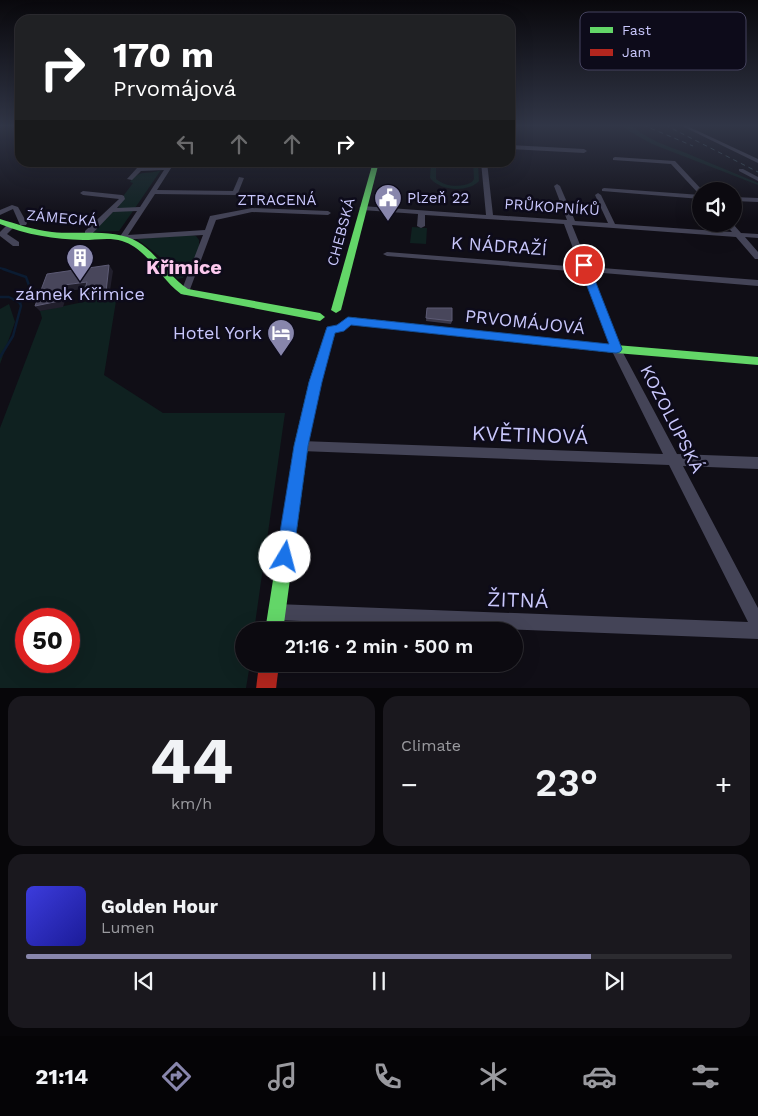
<!DOCTYPE html>
<meta charset="utf-8">
<style>
:root{--surface:#0c0a10;--page:#1a181e;--text:#f1f3f6;--muted:#9a9a9f;--line:#2c2b30;--accent:#8886ac}
body{margin:0;font-family:"Work Sans",sans-serif;background:var(--page);color:var(--text);height:100vh;display:flex;flex-direction:column;font-size:19px;white-space:nowrap}
*{box-sizing:border-box;margin:0}
p{font-size:16px;color:var(--muted)}
.icon{flex:none;width:28px;height:28px;fill:none;stroke:currentColor;stroke-width:2;stroke-linecap:round;stroke-linejoin:round}
.map{position:relative;height:688px;overflow:hidden}
.sheet{display:flex;flex-direction:column;gap:8px;padding:8px;background:#070609;flex:1}
.sheet>*{flex:none}
.banner{position:absolute;left:15px;top:15px;width:500px;height:152px;border-radius:15px;box-shadow:0 5px 20px #0002,0 0 0 1px var(--line);background:#202124;color:#fff;overflow:hidden}
.buttons{position:absolute;left:692px;top:182px;display:grid;gap:10px}
.buttons a{display:grid;place-items:center;width:50px;height:50px;border-radius:50%;background:var(--surface);box-shadow:0 5px 20px #0002,0 0 0 1px var(--line);font-size:25px}
.speed{position:absolute;left:15px;top:608px;display:flex;gap:10px;font-size:25px;font-weight:700;text-align:center}
.speed>*{display:grid;place-content:center;width:65px;height:65px;border-radius:50%;background:var(--surface);box-shadow:0 5px 20px #0002,0 0 0 1px var(--line);line-height:1}
.speed .limit{border:8px solid #d22;background:#fff;color:#111}
.pin{position:absolute;display:grid;place-items:center;width:42px;height:42px;color:#fff;margin:-21px;border:2px solid #fff;border-radius:50%;box-shadow:0 1px 5px #0007}
.me{position:absolute;width:55px;margin:-28px;rotate:8deg;stroke-linejoin:round;filter:drop-shadow(0 0 4px #0008)}
.turn{display:flex;align-items:center;gap:18px;height:105px;padding:0 15px;font-size:22px}
.turn .icon{width:65px;height:65px;stroke-width:2.5}
.turn b{display:block;font-size:35px;line-height:42px}
.lanes{display:flex;align-items:center;height:48px;padding:0 15px;background:#0003;justify-content:center;gap:25px;direction:ltr}
.lanes .off{opacity:.35}
.big{font-size:38px;font-weight:600;line-height:1.1}
.sheet .card{flex:1;display:flex;flex-direction:column;justify-content:center;gap:8px;min-width:0;padding:0 18px;border-radius:15px;background:var(--page)}
.sheet .dial{align-items:center;gap:0}
.dial b{font-size:65px;line-height:1}
.song{display:flex;align-items:center;gap:15px}
.cover{width:60px;height:60px;border-radius:8px;background:linear-gradient(135deg,hsl(240 70% 55%),hsl(240 70% 35%))}
.played{height:5px;border-radius:2px;background:linear-gradient(90deg,var(--accent) 80%,var(--line) 80%)}
.keys{display:flex;justify-content:space-around;direction:ltr}
.heat{display:flex;justify-content:space-between;align-items:center;font-size:28px;direction:ltr}
.sheet .tiles{flex:1;display:grid;gap:8px;grid-template-columns:1fr 1fr}
.card:last-child{grid-column:span 2}
.trip{position:absolute;left:235px;top:622px;width:288px;height:50px;border-radius:25px;background:var(--surface);box-shadow:0 5px 20px #0002,0 0 0 1px var(--line);font-weight:600;line-height:50px;text-align:center}
.tabs{display:flex;height:80px;justify-content:space-around;align-items:center;background:#050406;color:var(--muted)}
.tabs .icon{width:35px;height:35px}
.tabs .on{color:var(--accent)}
.tabs b{font-size:22px;color:var(--text)}
.map>svg:first-child{display:block}
.green{fill:#0f2120;fill-rule:evenodd}
.lines{fill:none;stroke-linecap:round;stroke-linejoin:round}
.stream-far1{stroke:#0b1c32;stroke-width:2}
.stream{stroke:#0b1c32;stroke-width:2.5}
.street{fill:#444457;fill-rule:evenodd}
.fast{fill:#63d668;fill-rule:evenodd}
.jam{fill:#b3261e;fill-rule:evenodd}
.rail{stroke:#3e545f;stroke-width:1;stroke-dasharray:4.5 4;stroke-linecap:butt}
.wall{fill:#383648}
.shaded-wall{fill:#211f2c}
.building{fill:#48465b;stroke:#5c5a74}
.route{fill:#1a73e8;stroke:#114b97}
.labels{text-anchor:middle;stroke-width:5;stroke-linejoin:round;paint-order:stroke}
.far-poi-label{font-size:15px;fill:#c9c7fc;stroke:#0d0b1a;text-anchor:start}
.far-street-label{font-size:15px;fill:#c9c7fc;stroke:#0d0b1a}
.street-label{font-size:18px;fill:#c9c7fc;stroke:#0d0b1a}
.poi-label{font-size:18px;fill:#c9c7fc;stroke:#0d0b1a}
.quarter-label{font-size:20px;font-weight:bold;fill:#fcc9ee;stroke:#0d0b1a}
.near-street-label{font-size:21px;fill:#c9c7fc;stroke:#0d0b1a}
.key{fill:#0d0b1a;stroke:#45435e;stroke-width:1}
.key-label{font-size:14px;fill:#c9c7fc}
</style>
<div class="map">
<svg width="758" height="689" viewBox="0 0 758 689">
<rect width="100%" height="100%" fill="#100e16"/>
<g class="green">
<path d="M622 125H631C646 139 667 146 686 153 710 163 734 173 758 183V185L652 144 629 131Z"/>
<path d="M431 163H436V179C446 187 461 188 472 182L474 179 473 163H478L479 181C468 193 440 191 430 178Z"/>
<path d="M161 170 135 208H118L124 195 133 183 130 182C138 169 149 175 161 170Z"/>
<path d="M114 211H133L119 231 91 232Z"/>
<path d="M412 227 427 228 426 244 410 243Z"/>
<path d="M190 235 196 236 199 240V251L183 278 177 279 159 256 137 239Z"/>
<path d="M117 295 104 375 163 413H285L254 631H244V664H250L246 688 0 689V428L42 318 40 311ZM26 619H69V661H26Z"/>
<path d="M9 304 15 322 0 364V309Z"/>
</g>
<g class="lines">
<path class="stream-far1" d="M0 268 7 270"/>
<g class="stream">
<path d="M3 269 26 277 30 288 20 303"/>
<path d="M0 297H9L20 303 21 306 13 336 0 357"/>
</g>
<g class="street">
<path d="M680 125H685L758 159V163Z"/>
<path d="M510 145 584 149 587 151 584 153 510 149Z"/>
<path d="M615 157 675 161 703 191H701V195L699 194 671 164 613 160V158Z"/>
<path d="M169 162H175L157 190 233 191 239 177 244 178 238 193 235 195 155 194 128 235 205 230 210 216 252 208 328 211 331 213 328 215 252 212 216 220 189 292 185 295 182 294 181 292 203 235 120 240 119 238 137 211 113 212 91 235H85V231L119 199 83 195 80 193 83 191 122 195 124 196 125 199 117 208 140 207 164 170 141 171 132 180 127 179 137 168 166 166Z"/>
<path d="M481 162H487L493 215 567 220 554 186 557 184 560 186 575 221 608 223 595 195 598 193 601 195 615 224 732 232 725 224H733L741 233 758 234V238L745 237 758 252V259H755L736 237 572 225 589 267 758 280V286L591 272 621 349 677 454 758 457V469L683 466 758 608V639L276 620 270 618 268 612 270 606 276 604 748 622 669 465 301 451 297 450 295 446 297 442 301 441 663 454 611 349 582 272 387 256 383 254 387 252 580 267 564 224 425 215V226L421 228 417 226 418 214 362 210 359 208 362 206 486 215Z"/>
<path d="M739 169H743L758 177V181L739 171Z"/>
<path d="M604 188 701 195V199L602 191V189Z"/>
<path d="M734 197 758 198V202L734 201Z"/>
<path d="M12 205 18 207 27 223 26 225H20L13 209 0 215V210Z"/>
<path d="M8 224 15 226 7 234 19 242V246H13L0 236V232Z"/>
</g>
<g class="fast">
<path d="M373 162H379L341 310 336 313 331 310Z"/>
<path d="M0 219C17 224 33 230 52 232 78 235 116 228 138 242 158 254 169 277 188 289L320 313 325 317 320 321 181 294C160 279 148 249 122 241 110 237 96 240 83 240 55 239 26 235 0 224Z"/>
<path d="M348 317 616 345 758 357V365L616 353 344 324 343 321Z"/>
<path d="M331 326 336 330 321 382 308 446 283 631H265L294 446 309 382 326 330Z"/>
</g>
<path class="jam" d="M259 664H279L276 689H256Z"/>
<g class="rail">
<path d="M643 125 693 146"/>
<path d="M665 125 758 172"/>
</g>
</g>
<path class="wall" d="M427 308 452 321 451 324 426 321Z"/>
<g class="shaded-wall">
<path d="M109 265 113 271 109 297 87 302 83 296Z"/>
<path d="M87 282 90 288 68 291 63 307 40 311 35 306 64 285Z"/>
</g>
<g class="building">
<path d="M109 265 106 292 83 296 87 282 64 285 59 301 35 306 47 274Z"/>
<path d="M427 308H452V321L426 318Z"/>
</g>
<linearGradient id="sky" x2="0" y2="1"><stop stop-color="#09080c"/><stop offset="0.57" stop-color="#313647"/><stop offset="1" stop-color="#313647" stop-opacity="0"/></linearGradient>
<rect width="758" height="221" fill="url(#sky)"/>
<path class="route" d="M584 262 589 265 622 349 620 352 616 353 351 325 344 331 335 333 322 382 308 446 293 557 291 563 285 565 279 563 276 557 294 446 309 382 327 327 337 325 348 317 609 344 579 265Z"/>
<defs>
<symbol id="civic-pin" viewBox="-11 -11 22 30"><path d="M0 17L-7.5 6A9.5 9.5 0 1 1 7.5 6Z" fill="#8886ac" stroke="#0d0b1a"/><path d="M-.6-6.5H3V-4.5H.6V-3L4-1V1h2V6H-6V1h2V-1L-.6-3ZM-1.2 2.5V6h2.4V2.5Z" fill="#fff"/></symbol>
<symbol id="building-pin" viewBox="-11 -11 22 30"><path d="M0 17L-7.5 6A9.5 9.5 0 1 1 7.5 6Z" fill="#8886ac" stroke="#0d0b1a"/><path d="M-4-6H4V6H1V3H-1V6H-4ZM-2.5-4.3h1.7v1.8h-1.7ZM.8-4.3h1.7v1.8H.8ZM-2.5-1h1.7V.8h-1.7ZM.8-1h1.7V.8H.8Z" fill="#fff"/></symbol>
<symbol id="hotel-pin" viewBox="-11 -11 22 30"><path d="M0 17L-7.5 6A9.5 9.5 0 1 1 7.5 6Z" fill="#8886ac" stroke="#0d0b1a"/><path d="M-6-4.5h1.5V1H6V5H4.5V3h-9V5H-6ZM-4 0a1.8 1.8 0 1 1 3.6 0ZM.5 0V-2.5h3Q6-2.5 6 0Z" fill="#fff"/></symbol>
</defs>
<g fill-rule="evenodd">
<use href="#civic-pin" x="372" y="182" width="32" height="43"/>
<use href="#building-pin" x="64" y="242" width="32" height="43"/>
<use href="#hotel-pin" x="265" y="317" width="32" height="43"/>
</g>
<g class="labels">
<g class="far-poi-label">
<text x="407" y="203">Plzeň 22</text>
</g>
<g class="far-street-label">
<text x="277" y="205">ZTRACENÁ</text>
<text transform="translate(552 207) rotate(4)" y="5">PRŮKOPNÍKŮ</text>
<text transform="translate(62 218) rotate(5)" y="5">ZÁMECKÁ</text>
<text transform="translate(341 232) rotate(-75)" y="5">CHEBSKÁ</text>
</g>
<g class="street-label">
<text transform="translate(499 246) rotate(4)" y="6">K NÁDRAŽÍ</text>
<text transform="translate(525 322) rotate(6)" y="6">PRVOMÁJOVÁ</text>
<text transform="translate(672 419) rotate(63)" y="6">KOZOLUPSKÁ</text>
</g>
<g class="poi-label">
<text x="80" y="300">zámek Křimice</text>
<text x="262" y="339" text-anchor="end">Hotel York</text>
</g>
<g class="quarter-label">
<text x="184" y="274">Křimice</text>
</g>
<g class="near-street-label">
<text transform="translate(530 435) rotate(2)" y="7">KVĚTINOVÁ</text>
<text transform="translate(518 600) rotate(2)" y="7">ŽITNÁ</text>
</g>
</g>
<rect x="580" y="12" width="166" height="58" rx="8" class="key"/>
<rect x="590" y="27" width="23" height="6" fill="#63d668"/>
<rect x="590" y="49" width="23" height="7" fill="#b3261e"/>
<g class="key-label">
<text x="622" y="35">Fast</text>
<text x="622" y="57">Jam</text>
</g>
</svg>
<div class="buttons">
<a><svg class="icon" aria-label="sound" viewBox="0 0 24 24"><path d="M4 9h4l5-4v14l-5-4H4zM17 9q2 3 0 6"/></svg></a>
</div>
<div class="speed"><div class="limit">50</div></div>
<div class="pin" style="left:584px;top:265px;background:#d93025"><svg class="icon" aria-label="arrive" viewBox="0 0 24 24"><path d="M6 21V4h12l-3 4 3 4H6"/></svg></div>
<svg class="me" style="left:285px;top:557px" viewBox="-20 -20 40 40"><circle r="19" fill="#fff"/><path d="M0-13L10 11 0 6-10 11z" fill="#1a73e8"/></svg>
<div class="trip">21:16 · 2 min · 500 m</div>
<div class="banner">
<div class="turn"><svg class="icon" aria-label="right" viewBox="0 0 24 24"><path d="M7 20v-9h11M14 6l5 5-5 5"/></svg><div><b>170 m</b>Prvomájová</div></div>
<div class="lanes"><svg class="icon off" aria-label="left" viewBox="0 0 24 24"><path d="M17 20v-9H6M10 6l-5 5 5 5"/></svg><svg class="icon off" aria-label="ahead" viewBox="0 0 24 24"><path d="M12 20V5M6 11l6-6 6 6"/></svg><svg class="icon off" aria-label="ahead" viewBox="0 0 24 24"><path d="M12 20V5M6 11l6-6 6 6"/></svg><svg class="icon" aria-label="right" viewBox="0 0 24 24"><path d="M7 20v-9h11M14 6l5 5-5 5"/></svg></div>
</div>
</div>
<section class="sheet">
<div class="tiles">
<div class="card dial"><b>44</b><p>km/h</p></div>
<div class="card"><p>Climate</p>
<div class="heat"><a>−</a><b class="big">23°</b><a>+</a></div>
</div>
<div class="card">
<div class="song"><i class="cover"></i><div><b>Golden Hour</b><p>Lumen</p></div></div>
<div class="played"></div>
<div class="keys"><svg class="icon" aria-label="previous" viewBox="0 0 24 24"><path d="M18 5L8 12l10 7zM5 5v14"/></svg><svg class="icon" aria-label="pause" viewBox="0 0 24 24"><path d="M8 5v14M16 5v14"/></svg><svg class="icon" aria-label="next" viewBox="0 0 24 24"><path d="M6 5l10 7-10 7zM19 5v14"/></svg></div>
</div>
</div>
</section>
<nav class="tabs">
<b>21:14</b>
<svg class="icon on" aria-label="directions" viewBox="0 0 24 24"><path d="M12 3l9 9-9 9-9-9zM9 14v-3h6M13 9l2 2-2 2"/></svg>
<svg class="icon" aria-label="music" viewBox="0 0 24 24"><path d="M9 18V5l10-2v13"/><circle cx="6" cy="18" r="3"/><circle cx="16" cy="16" r="3"/></svg>
<svg class="icon" aria-label="phone" viewBox="0 0 24 24"><path d="M5 4h4l2 5-3 2q2 4 5 5l2-3 5 2v4C11 20 4 13 5 4z"/></svg>
<svg class="icon" aria-label="climate" viewBox="0 0 24 24"><path d="M12 3v18M4 7l16 10M4 17L20 7"/></svg>
<svg class="icon" aria-label="car" viewBox="0 0 24 24"><path d="M5 17H2v-5l4-1 3-4h7l3 4 3 1v5h-3M9 17h6M6 11h13"/><circle cx="7" cy="17" r="2"/><circle cx="17" cy="17" r="2"/></svg>
<svg class="icon" aria-label="filters" viewBox="0 0 24 24"><path d="M4 7h16M4 17h16"/><circle cx="9" cy="7" r="2"/><circle cx="15" cy="17" r="2"/></svg>
</nav>
